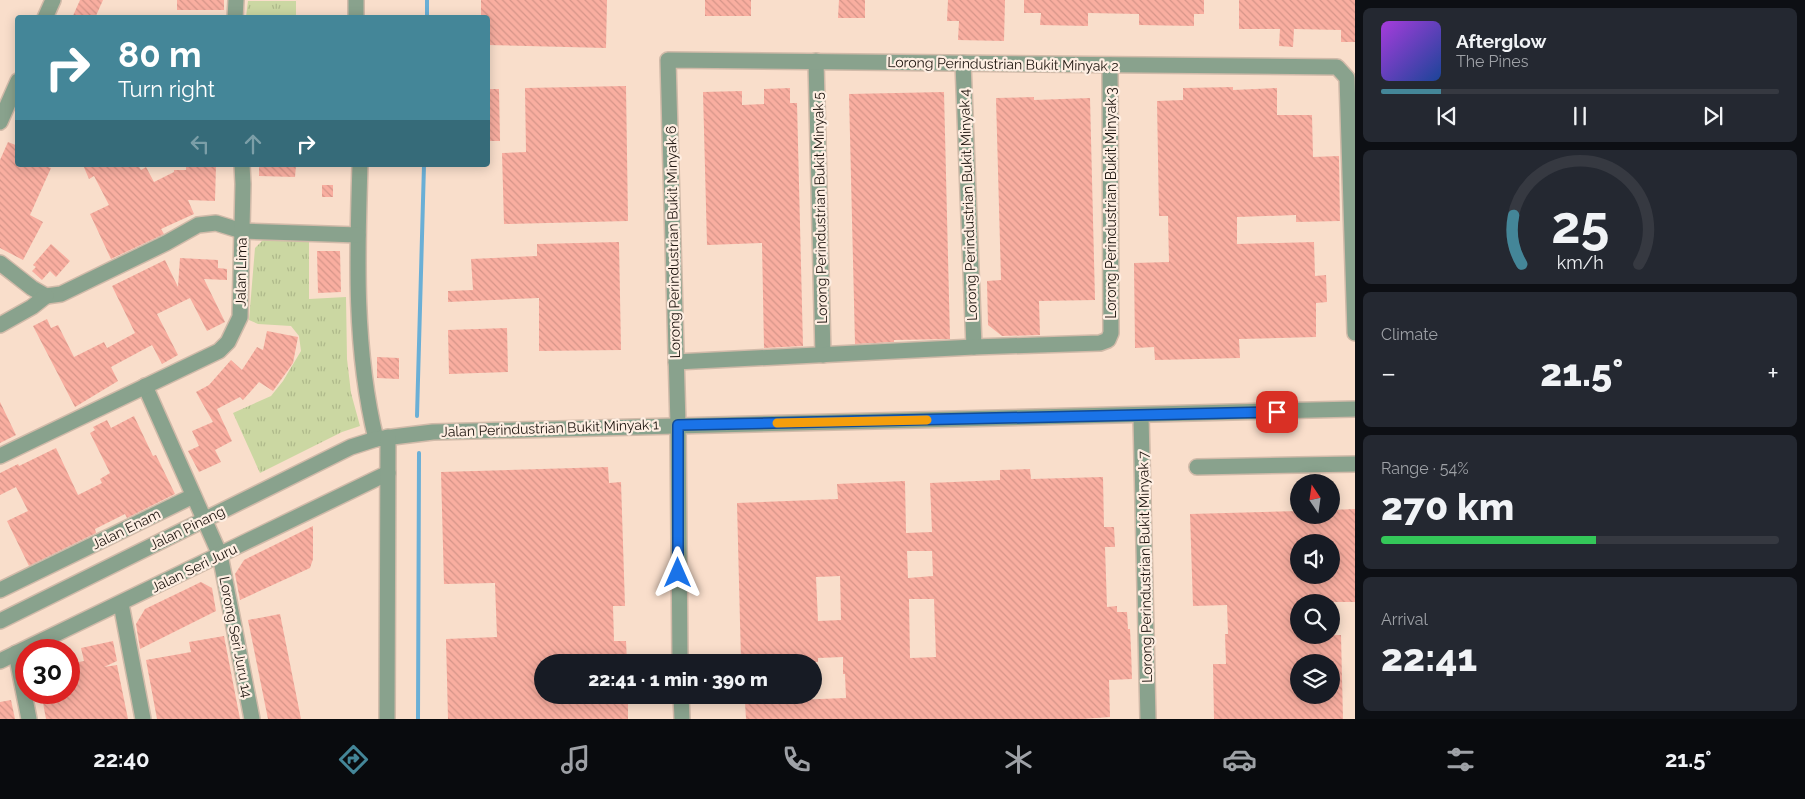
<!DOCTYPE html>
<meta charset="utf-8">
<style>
:root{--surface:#171b24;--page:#242831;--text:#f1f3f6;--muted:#9ea1a6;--line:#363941;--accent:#448698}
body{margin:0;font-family:Raleway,sans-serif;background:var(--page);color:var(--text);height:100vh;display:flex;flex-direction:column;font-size:19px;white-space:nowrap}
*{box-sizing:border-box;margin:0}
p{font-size:16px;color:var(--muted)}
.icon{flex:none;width:28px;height:28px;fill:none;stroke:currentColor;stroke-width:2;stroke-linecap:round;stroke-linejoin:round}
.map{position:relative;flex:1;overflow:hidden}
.details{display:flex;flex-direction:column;gap:8px;padding:8px;background:#0d0f14;width:450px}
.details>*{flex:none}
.top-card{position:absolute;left:15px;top:15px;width:475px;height:152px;border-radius:5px;box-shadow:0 2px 12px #0003;background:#448698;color:#fff;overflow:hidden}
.needle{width:32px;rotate:347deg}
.buttons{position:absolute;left:1290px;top:474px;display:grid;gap:10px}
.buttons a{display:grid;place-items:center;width:50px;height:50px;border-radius:50%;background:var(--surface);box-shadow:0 2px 12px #0003;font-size:25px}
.speed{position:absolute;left:15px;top:639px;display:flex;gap:10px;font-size:25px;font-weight:700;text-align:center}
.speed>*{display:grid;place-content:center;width:65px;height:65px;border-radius:50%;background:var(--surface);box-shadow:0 2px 12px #0003;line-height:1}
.speed .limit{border:8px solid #d22;background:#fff;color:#111}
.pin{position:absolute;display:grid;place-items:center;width:42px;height:42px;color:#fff;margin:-21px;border-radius:10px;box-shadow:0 2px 8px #0006}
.me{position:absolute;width:55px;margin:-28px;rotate:0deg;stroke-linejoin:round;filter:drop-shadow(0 0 4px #0008)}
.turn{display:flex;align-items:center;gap:18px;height:105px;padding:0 20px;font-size:22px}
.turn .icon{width:65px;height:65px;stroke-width:2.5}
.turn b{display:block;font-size:35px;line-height:42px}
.lanes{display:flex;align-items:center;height:48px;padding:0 20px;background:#0003;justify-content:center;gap:25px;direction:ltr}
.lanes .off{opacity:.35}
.big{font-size:38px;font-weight:800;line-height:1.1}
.details .widget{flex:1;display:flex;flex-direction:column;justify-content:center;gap:8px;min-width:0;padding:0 18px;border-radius:8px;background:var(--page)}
.details .dial{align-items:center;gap:0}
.dial svg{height:130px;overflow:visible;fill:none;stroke:var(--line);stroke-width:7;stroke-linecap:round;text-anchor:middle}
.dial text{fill:var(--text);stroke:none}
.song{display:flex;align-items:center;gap:15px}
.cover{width:60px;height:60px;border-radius:8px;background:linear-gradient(135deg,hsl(280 70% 55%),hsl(220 70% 35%))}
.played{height:5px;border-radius:2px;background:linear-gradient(90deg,var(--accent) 15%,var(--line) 15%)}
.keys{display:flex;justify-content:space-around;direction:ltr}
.heat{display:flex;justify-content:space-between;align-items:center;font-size:28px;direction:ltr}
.charge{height:8px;border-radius:4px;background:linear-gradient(90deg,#34c759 54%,var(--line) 0)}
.trip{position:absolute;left:534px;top:654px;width:288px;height:50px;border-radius:25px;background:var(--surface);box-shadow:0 2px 12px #0003;font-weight:800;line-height:50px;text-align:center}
.menu{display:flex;height:80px;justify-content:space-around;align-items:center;background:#090b0e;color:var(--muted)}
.menu .icon{width:35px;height:35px}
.menu .on{color:var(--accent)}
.menu b{font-size:22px;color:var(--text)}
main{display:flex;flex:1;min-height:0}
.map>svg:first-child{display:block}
.grass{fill:url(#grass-tufts)}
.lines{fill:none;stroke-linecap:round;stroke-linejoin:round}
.stream{stroke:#6aafd6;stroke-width:4}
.building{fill:url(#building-back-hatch);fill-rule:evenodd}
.minor-casing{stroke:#d1baa9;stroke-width:18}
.minor{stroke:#89a28d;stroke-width:15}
.route-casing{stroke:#114b97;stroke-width:12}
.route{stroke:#1a73e8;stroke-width:9}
.slow{stroke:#f59e0b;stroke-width:9}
.labels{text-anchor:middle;stroke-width:4.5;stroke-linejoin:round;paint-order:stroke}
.street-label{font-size:14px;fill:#1d140e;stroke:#feeee2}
</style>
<main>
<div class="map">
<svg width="1355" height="719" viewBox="0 0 1355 719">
<defs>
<pattern id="grass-tufts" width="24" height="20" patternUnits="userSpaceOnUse" patternTransform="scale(1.25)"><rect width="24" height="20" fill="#cbd7a2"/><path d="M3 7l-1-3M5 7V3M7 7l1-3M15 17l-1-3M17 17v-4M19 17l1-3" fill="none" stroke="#aeb88a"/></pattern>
<pattern id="building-back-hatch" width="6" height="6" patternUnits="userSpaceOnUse" patternTransform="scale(1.25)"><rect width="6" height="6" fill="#f9aea0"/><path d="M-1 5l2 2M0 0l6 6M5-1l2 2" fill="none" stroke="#d59589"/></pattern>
</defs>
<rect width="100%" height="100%" fill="#f9decb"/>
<g class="grass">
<path d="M248 1H296V17H246Z"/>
<path d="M265 238 309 239V299L346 297 347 359 351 393 360 426 342 432 260 473 233 413 271 396 283 381 301 351 299 336 291 326 258 324 249 320 255 248Z"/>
</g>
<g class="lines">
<g class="stream">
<path d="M427 18V0"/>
<path d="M417 416 424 165"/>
<path d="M418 719 419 453"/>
</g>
</g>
<g class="building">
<path d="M80 0H103L95 18H72Z"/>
<rect x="177" y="0" width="47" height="10"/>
<path d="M481 0H607L606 48 488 45V18H481Z"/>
<rect x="705" y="0" width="46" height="16"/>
<path d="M839 0H865V18H838Z"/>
<path d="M948 0H1005L1004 41 958 40 959 21H947Z"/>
<path d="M1024 0H1204V14H1194V26L1139 25V14L1088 13V26L1040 25 1041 13H1024Z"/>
<path d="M1239 0H1355V42H1341V30L1294 29 1293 47 1279 46 1280 29H1239Z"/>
<path d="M626 86 628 221 504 224 502 153 526 152 525 88Z"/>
<path d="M1233 87V90L1277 88V115H1312L1313 157 1339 156 1340 221 1296 222V215L1237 217V244L1314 242 1315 276 1326 275 1327 302 1316 303V337L1239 339 1240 358 1155 360 1154 347 1135 348 1134 263 1169 262 1168 216H1159L1157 101 1183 100V88Z"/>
<path d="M790 88V103H797L803 346 764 348 762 243 707 245 703 92 742 91V105L764 104V89Z"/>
<path d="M488 89H499L500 141H488Z"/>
<path d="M944 92 950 339 894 340V342L855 344 849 94Z"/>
<path d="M1034 97V100L1090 98 1095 300 1039 301 1040 335 1002 336 988 325 987 281 1001 280 996 98Z"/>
<path d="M8 142 18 146V165H43L51 168 30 215 43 222 23 260 0 248V160Z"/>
<path d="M83 165H138L141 170 146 167 154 182 174 172V170H186V165H216L215 201 188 200 194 214 161 229 164 234 162 235 111 259 90 214 109 205 94 176 89 179Z"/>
<path d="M259 165H296L295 177 259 176Z"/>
<rect x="322" y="185" width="11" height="12"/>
<path d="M619 242 621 350 539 351V298L448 302V291L473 290 471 259 537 256V244Z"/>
<path d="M51 244 70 261 56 277 50 271 42 280 32 271 36 267 33 265Z"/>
<path d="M317 251H340L341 292 318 293Z"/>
<path d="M180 258 218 260V268L227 269V280L204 279 225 322 207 331 190 298 157 314 178 355 162 364 152 345 111 367 118 381 75 407 33 326 47 319 51 328 58 325 74 357 104 342 107 348 135 333 112 286 165 260 178 287Z"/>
<path d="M507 328 508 372 449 374 448 330Z"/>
<path d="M267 331 298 337 293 363 273 391 259 382 243 400 240 397 217 409 232 441 215 450 221 462 199 472 188 451 199 446 192 431 213 422 196 392 209 385 231 360 242 370 257 347 263 350Z"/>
<path d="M377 357 399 358V379L377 378Z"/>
<path d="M0 402 16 435 0 443Z"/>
<path d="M134 416 153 456 156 455 175 494 127 518 125 514 95 529 96 533 29 566 7 521 28 511 16 487 0 495V473L18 464 19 466 56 448 78 495 102 483 100 479 110 473 90 433 95 430 93 427 107 420 111 428Z"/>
<path d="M608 467 609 483 621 482 625 606H613L614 641H626L627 662H542V695H628V719H448L446 639 497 637 495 583 444 584 441 472Z"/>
<path d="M1030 469 1031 479 1103 477 1104 527H1114L1115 547H1105L1107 607 1117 606V612H1127L1128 629H1130L1131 649 1132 679 1109 680 1110 717 1083 719H746L745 702 846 698 845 674H843V657L818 658V662H741L737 503 838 499 837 484 905 481 906 533 932 532 930 483 1000 480V470ZM907 551H932L933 576 908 578ZM840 576 841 620 818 621 816 577ZM909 599H934L936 657 910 658Z"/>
<path d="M1355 509V602H1299V635H1341L1343 719H1214L1213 664H1226L1225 634H1228L1227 605 1193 606 1190 514 1299 511V515H1331V510ZM1299 542H1331V575H1299ZM1299 662H1331V695H1299Z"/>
<path d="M313 526V559L310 568 240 600 235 574 244 560Z"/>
<path d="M201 582 212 588 216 611 140 649 136 624 145 609Z"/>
<path d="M280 614 301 719H268L248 620Z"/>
<path d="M224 636 240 719H157L146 660 191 652 189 642Z"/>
<path d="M113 641 117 661 104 667 117 665 128 719H46L41 692H69V664L84 661 81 648Z"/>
<path d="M11 700 15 719H0V702Z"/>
</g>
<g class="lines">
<defs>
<g id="minor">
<path d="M356 0V18"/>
<path d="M45 18 53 0"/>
<path d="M235 18 236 0"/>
<path d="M816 61 823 355"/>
<path d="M963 63 974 347"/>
<path d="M0 122 18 81"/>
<path d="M360 165C357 256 354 350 376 439"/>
<path d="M0 263 32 288 46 296 61 294 166 243 198 225 216 223 242 231 358 235"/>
<path d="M0 325 32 307 46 296"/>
<path d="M676 362 974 347 1100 343 1108 340 1111 333 1110 65"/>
<path d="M145 386 220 555 252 719"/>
<path d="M1141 416 1148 719"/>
<path d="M0 456 219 351 228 342 240 317 243 184 242 165"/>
<path d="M1197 467 1355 464"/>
<path d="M0 590 193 496"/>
<path d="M121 604 143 719"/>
<path d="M0 621 351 447 376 439 433 432 1355 409"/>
<path d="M16 653 29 719"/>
<path d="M0 661 388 473"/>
<path d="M680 662 678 425 668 60 1337 67 1347 78 1355 333"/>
<path d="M681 695 682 719"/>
<path d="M387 719 388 437"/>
</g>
</defs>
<use href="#minor" class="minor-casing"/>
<use href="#minor" class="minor"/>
</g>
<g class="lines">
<defs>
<path id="route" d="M678 573V425L1277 412"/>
</defs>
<use href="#route" class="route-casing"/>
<use href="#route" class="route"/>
<path class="slow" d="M777 423 927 420"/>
</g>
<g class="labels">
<g class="street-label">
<text transform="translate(1003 64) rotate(1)" y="5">Lorong Perindustrian Bukit Minyak 2</text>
<text transform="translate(1111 203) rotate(-90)" y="5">Lorong Perindustrian Bukit Minyak 3</text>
<text transform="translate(968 205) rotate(-92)" y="5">Lorong Perindustrian Bukit Minyak 4</text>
<text transform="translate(820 208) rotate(-91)" y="5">Lorong Perindustrian Bukit Minyak 5</text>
<text transform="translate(673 242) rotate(-91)" y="5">Lorong Perindustrian Bukit Minyak 6</text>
<text transform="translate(241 272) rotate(-89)" y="5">Jalan Lima</text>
<text transform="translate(550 428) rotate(-2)" y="5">Jalan Perindustrian Bukit Minyak 1</text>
<text transform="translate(187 528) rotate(-26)" y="5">Jalan Pinang</text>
<text transform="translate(126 529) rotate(-26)" y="5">Jalan Enam</text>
<text transform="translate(1145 567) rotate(-91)" y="5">Lorong Perindustrian Bukit Minyak 7</text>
<text transform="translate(194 568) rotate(-26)" y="5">Jalan Seri Juru</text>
<text transform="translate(236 637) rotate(79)" y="5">Lorong Seri Juru 14</text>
</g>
</g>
</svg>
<div class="buttons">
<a><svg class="needle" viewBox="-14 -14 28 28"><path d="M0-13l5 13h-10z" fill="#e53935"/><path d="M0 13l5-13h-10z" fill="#9ea1a6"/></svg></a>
<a><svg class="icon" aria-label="sound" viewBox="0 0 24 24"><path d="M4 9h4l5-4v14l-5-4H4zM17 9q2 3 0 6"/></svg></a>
<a><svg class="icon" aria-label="search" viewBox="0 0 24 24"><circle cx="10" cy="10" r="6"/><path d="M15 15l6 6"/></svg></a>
<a><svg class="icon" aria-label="layers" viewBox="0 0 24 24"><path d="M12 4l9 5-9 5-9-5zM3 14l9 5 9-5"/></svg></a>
</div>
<div class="speed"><div class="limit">30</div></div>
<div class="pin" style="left:1277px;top:412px;background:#d93025"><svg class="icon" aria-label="arrive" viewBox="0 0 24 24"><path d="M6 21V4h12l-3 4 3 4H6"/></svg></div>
<svg class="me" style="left:678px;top:573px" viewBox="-20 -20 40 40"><path d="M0-17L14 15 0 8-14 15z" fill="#1a73e8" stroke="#fff" stroke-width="4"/></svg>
<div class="trip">22:41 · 1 min · 390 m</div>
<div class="top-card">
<div class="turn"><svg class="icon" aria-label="right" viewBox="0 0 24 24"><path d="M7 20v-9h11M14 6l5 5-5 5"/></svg><div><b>80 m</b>Turn right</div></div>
<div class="lanes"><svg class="icon off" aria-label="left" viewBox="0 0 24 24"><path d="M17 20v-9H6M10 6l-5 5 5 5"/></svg><svg class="icon off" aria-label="ahead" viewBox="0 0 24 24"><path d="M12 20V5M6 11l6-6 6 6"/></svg><svg class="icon" aria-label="right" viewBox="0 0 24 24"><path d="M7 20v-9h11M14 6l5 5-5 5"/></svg></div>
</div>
</div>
<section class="details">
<div class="widget">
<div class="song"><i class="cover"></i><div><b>Afterglow</b><p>The Pines</p></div></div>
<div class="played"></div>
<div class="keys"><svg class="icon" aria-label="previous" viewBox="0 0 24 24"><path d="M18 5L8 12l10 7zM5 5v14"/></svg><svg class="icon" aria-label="pause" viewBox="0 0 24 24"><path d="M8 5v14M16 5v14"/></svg><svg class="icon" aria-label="next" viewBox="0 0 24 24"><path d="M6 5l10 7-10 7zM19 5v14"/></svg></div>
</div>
<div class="widget dial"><svg viewBox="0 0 100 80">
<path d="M14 69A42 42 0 1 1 86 69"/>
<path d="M14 69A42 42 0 0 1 9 39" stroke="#448698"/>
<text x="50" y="56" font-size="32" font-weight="700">25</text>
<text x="50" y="72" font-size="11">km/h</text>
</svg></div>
<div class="widget"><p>Climate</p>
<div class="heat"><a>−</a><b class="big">21.5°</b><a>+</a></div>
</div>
<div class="widget"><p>Range · 54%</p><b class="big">270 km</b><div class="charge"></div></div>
<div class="widget"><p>Arrival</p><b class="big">22:41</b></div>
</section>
</main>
<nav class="menu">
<b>22:40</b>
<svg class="icon on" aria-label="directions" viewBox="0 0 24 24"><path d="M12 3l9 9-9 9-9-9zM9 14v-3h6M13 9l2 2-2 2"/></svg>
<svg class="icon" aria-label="music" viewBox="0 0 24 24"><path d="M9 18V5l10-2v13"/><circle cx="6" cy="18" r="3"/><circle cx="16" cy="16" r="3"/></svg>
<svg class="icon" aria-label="phone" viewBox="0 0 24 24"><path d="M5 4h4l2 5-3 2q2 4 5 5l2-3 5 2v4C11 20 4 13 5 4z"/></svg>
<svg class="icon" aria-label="climate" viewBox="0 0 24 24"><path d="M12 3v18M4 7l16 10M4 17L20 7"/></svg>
<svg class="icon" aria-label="car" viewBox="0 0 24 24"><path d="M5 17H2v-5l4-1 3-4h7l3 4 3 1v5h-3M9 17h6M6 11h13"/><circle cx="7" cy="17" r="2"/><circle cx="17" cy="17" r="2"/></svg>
<svg class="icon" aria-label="filters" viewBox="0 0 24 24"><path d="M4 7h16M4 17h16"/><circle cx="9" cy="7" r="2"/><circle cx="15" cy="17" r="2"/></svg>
<b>21.5°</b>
</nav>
